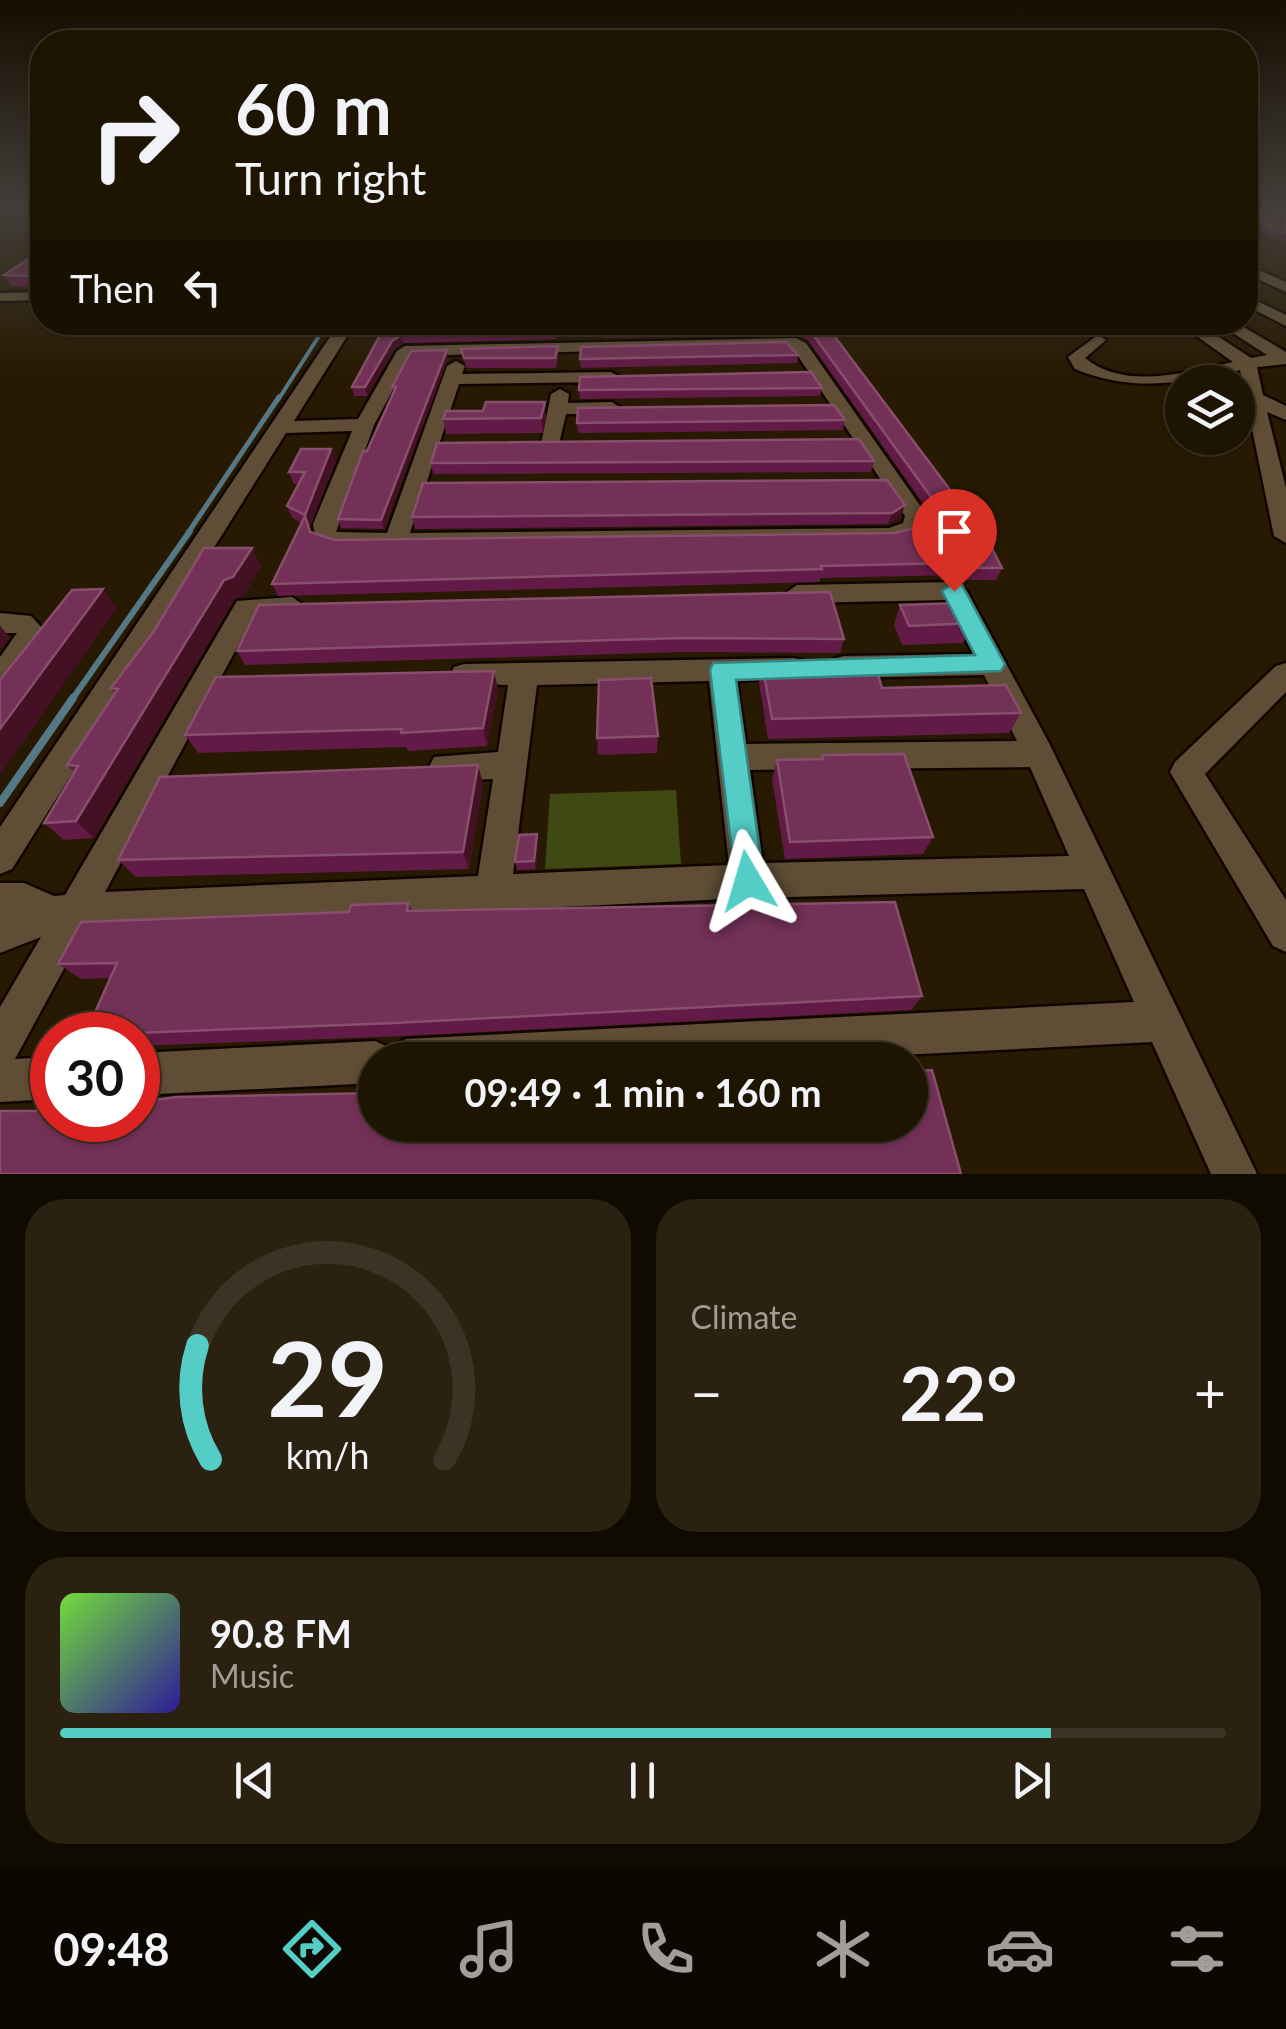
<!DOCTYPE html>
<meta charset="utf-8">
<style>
:root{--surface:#1e1402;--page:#2b2111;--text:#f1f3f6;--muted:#a19e99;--line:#3c3324;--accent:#54cdc7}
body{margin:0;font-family:Lato,sans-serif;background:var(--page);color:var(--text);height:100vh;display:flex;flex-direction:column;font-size:38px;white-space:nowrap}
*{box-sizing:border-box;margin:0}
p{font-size:32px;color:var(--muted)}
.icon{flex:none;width:55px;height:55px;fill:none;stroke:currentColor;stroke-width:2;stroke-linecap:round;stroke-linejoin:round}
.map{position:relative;height:1174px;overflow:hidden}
.side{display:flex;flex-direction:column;gap:25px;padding:25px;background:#100b01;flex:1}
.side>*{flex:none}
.banner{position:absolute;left:30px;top:30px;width:1228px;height:305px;border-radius:40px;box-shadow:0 2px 8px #0004,0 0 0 2px var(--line);background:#1e1402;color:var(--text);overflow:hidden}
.fabs{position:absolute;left:1165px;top:365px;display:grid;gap:20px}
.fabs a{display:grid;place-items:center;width:90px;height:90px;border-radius:50%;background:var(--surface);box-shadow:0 2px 8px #0004,0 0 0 2px var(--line);font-size:50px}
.speed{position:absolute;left:30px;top:1012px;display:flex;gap:20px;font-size:50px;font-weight:700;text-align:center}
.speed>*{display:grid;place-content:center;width:130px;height:130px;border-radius:50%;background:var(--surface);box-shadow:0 2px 8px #0004,0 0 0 2px var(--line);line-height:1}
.speed .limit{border:15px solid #d22;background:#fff;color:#111}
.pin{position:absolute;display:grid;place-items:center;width:85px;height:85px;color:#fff;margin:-102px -42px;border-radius:50% 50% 50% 0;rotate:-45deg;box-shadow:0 0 10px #0007}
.pin .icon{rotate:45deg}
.me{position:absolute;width:110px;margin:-55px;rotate:353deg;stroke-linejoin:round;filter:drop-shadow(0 0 8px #0008)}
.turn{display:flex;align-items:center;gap:35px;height:210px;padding:0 40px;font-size:45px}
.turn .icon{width:130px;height:130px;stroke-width:2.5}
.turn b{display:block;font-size:70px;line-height:85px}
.then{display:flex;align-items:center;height:95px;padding:0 40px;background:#0003;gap:20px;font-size:38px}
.big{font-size:75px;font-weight:700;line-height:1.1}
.side .card{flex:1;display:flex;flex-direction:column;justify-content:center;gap:15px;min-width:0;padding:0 35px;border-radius:40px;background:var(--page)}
.side .dial{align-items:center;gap:0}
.dial svg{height:260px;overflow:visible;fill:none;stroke:var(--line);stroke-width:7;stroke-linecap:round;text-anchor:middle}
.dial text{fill:var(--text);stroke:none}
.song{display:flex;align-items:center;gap:30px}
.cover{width:120px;height:120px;border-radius:15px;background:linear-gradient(135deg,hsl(100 70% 55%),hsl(250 70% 35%))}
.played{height:10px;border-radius:5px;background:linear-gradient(90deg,var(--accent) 85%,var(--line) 85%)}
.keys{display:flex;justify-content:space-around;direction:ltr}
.heat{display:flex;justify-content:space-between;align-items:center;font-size:55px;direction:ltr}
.side .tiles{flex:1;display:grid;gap:25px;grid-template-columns:1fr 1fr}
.card:last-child{grid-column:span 2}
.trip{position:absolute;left:358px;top:1042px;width:570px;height:100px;border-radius:50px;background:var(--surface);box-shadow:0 2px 8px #0004,0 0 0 2px var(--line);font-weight:700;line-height:100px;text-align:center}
.tabs{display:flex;height:160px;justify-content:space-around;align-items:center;background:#0c0801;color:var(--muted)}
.tabs .icon{width:70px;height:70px}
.tabs .selected{color:var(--accent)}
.tabs b{font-size:45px;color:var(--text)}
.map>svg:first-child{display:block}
.green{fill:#3e4913}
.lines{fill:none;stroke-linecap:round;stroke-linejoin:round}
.stream-far3{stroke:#557886;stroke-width:4}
.stream-far2{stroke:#557886;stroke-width:5}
.stream-far1{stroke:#557886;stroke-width:6}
.stream{stroke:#557886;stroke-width:8}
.minor-casing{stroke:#110500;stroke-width:5}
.minor{fill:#5f4e35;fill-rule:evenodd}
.wall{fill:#621a46}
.shaded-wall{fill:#441024}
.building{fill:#733157;stroke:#884f6c;stroke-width:2.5}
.route{fill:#54cdc7;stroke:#378581;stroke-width:2.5}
</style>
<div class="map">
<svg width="1286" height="1174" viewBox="0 0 1286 1174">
<rect width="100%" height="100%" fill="#281a02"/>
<path class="green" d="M676 790 681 864 545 869 550 794Z"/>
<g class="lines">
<path class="stream-far3" d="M278 400 328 322"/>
<path class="stream-far2" d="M188 533 279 397"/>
<path class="stream-far1" d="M71 701 190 531"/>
<path class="stream" d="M0 803 73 698"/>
<defs>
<g id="minor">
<path d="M1245 208H1268L1245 215Z"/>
<path d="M1245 264 1286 282V292L1245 273Z"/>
<path d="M42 292V300L0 301V293Z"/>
<path d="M1245 295 1286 315V326L1245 305Z"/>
<path d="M340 322H356L294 421 358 419 397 351 405 346 796 338 806 343 924 511 927 516C922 535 909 538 891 542L340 549 316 541 313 524 352 431 286 433 12 869 0 874V827ZM787 346 794 350 905 516 903 523 889 528 410 533 459 384 611 382 620 377 611 372 462 374 465 366 456 361 447 366 387 533 336 532 374 425 411 356Z"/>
<path d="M1177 322H1196L1251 358 1267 355 1216 322H1235L1286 352V364L1257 367 1263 395 1286 406V420L1267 412 1286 488V543L1274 536 1240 370C1180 383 1134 393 1075 369L1068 357 1098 335 1106 340 1085 358C1125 391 1188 372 1233 362Z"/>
<path d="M560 389 569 394 568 403 612 402 621 408 612 414H566L558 448H544L541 444 551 394Z"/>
<path d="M954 582 967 591 1050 745 1257 1174H1211L1152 1042 803 1060H375V1083L138 1095V1053L375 1041 390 1048 406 1039 1134 1002 1084 889 748 898 85 930 15 1059 52 1057V1099L0 1102V1007L41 937 0 953V883H24L54 896 65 895 237 601 292 597 305 606 292 615 254 616 105 892 478 876 493 779 445 781 434 777 429 767 434 757 498 752 508 685 454 683 450 675 454 667 464 664 794 658 804 661 808 669 804 677 737 681 746 744 1017 741 984 675 844 678 834 675 830 667 834 659 844 656 973 654 946 600 797 603 784 594 797 585ZM709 681 729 865 513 874 537 685ZM1030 767 1069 856 763 863 750 770Z"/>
<path d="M0 613 31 616 44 630C42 649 18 682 0 688V657L17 633H0Z"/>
<path d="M1286 663V692L1205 774 1286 900V952L1273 946 1170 772 1175 762 1276 666Z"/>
</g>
</defs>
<use href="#minor" class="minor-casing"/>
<use href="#minor" class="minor"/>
</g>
<g class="wall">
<path d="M1245 208 1250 211 1286 208V242L1245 227Z"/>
<path d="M42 250V288L11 286 4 275Z"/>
<path d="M603 322H821L825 330 1002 568 996 580H958L954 575 820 578V582L278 596 272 584 302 523 292 518 287 506 299 484H294L289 472 336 461 309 527 311 533 335 540 895 533 915 528 930 516 927 509 808 340 796 334 604 338Z"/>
<path d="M556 323V339L403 343 394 349 367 396H354L352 387 386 324Z"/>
<path d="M558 346V356L556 368H466L461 349Z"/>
<path d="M798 355 797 363 581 368 580 359Z"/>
<path d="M448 359 384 529 341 528 338 519 393 392 392 387Z"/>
<path d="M822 388 820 396 580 399 579 390Z"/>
<path d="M483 411 546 417 543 433 446 434 443 419Z"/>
<path d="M845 420 843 430 578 433 577 423Z"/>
<path d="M874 461 871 472 433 474 431 463Z"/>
<path d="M887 480 901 517 888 524 415 529 412 517Z"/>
<path d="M252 548 261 567 243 596 234 599 94 838 64 840 44 823 74 772 67 765 115 693 111 688Z"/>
<path d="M259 605 844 639 840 653 683 652 245 665 237 651Z"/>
<path d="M900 605 972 623 963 643 902 645 894 625Z"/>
<path d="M762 663 882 688 1021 713 1009 733 768 739 759 683Z"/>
<path d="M498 689 487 746 408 751 406 747 198 753 185 735Z"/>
<path d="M658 736 657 753 598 755 597 738Z"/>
<path d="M822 755 933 837 923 854 785 859 772 779 777 760 821 759Z"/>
<path d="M483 783 469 869 136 877 118 860Z"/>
<path d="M537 834 538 843 536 869 517 870 515 862Z"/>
<path d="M408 903 413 911 922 996 911 1010 404 1036 138 1046V1035H85L110 978 81 979 58 964 349 912Z"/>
</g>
<g class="shaded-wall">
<path d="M401 335 403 343 394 349 367 396 365 387 392 341Z"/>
<path d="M447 350 448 359 384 529 381 520Z"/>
<path d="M545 402 546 417 543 433 541 418Z"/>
<path d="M331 449 336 461 310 527 305 515Z"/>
<path d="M905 505 901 517 888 524 892 513Z"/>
<path d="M252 548 261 567 243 596 234 599 94 838 76 821 224 580Z"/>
<path d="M103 589 117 608 0 775V729Z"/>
<path d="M0 626 10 637 0 650Z"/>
<path d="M494 671 498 689 487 746 483 728Z"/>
<path d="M478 765 483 783 469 869 463 852Z"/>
<path d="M537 834 538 843 536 869 534 861Z"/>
</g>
<g class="building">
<path d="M1245 208 1250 211 1262 208H1286V233L1245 218Z"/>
<path d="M42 250V277L4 275Z"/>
<path d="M507 322 556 323 555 331 401 335 392 341 365 387H352L386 324Z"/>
<path d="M603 322H821L825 330 832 333 987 539 1002 568H963L959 563 821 566 822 569 272 584 305 516 310 532 335 540 895 533 915 528 929 517 935 505 931 497 809 329 798 324 603 328Z"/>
<path d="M786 342 798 355 580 359 581 347Z"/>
<path d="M558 346 555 358H464L461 349Z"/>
<path d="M447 350 381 520 338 519 363 451H367L396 387H392L411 351Z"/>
<path d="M811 372 822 388 579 390 580 377Z"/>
<path d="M486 402H545L541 418 443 419 446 411H483Z"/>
<path d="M834 405 845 420 577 423 578 408Z"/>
<path d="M859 439 874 461 431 463 437 443Z"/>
<path d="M301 449H331L305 515 287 506 305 472H289Z"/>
<path d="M887 480 905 505 892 513 412 517 423 483Z"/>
<path d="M204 548H252L233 577 224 580 76 821 44 823 78 766 67 765 118 689 111 688 154 631Z"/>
<path d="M103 589 0 729V680L72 590Z"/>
<path d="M830 592 844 639 684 638 237 651 259 605Z"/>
<path d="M961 603 972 623 909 626 900 605Z"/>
<path d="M874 661 882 688 1006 685 1021 713 772 719 762 663Z"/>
<path d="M494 671 483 728 401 733 402 729 185 735 216 677Z"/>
<path d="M651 678 658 736 597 738 599 680Z"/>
<path d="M904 754 933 837 790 842 777 760 823 759 822 755Z"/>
<path d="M478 765 463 852 118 860 160 777Z"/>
<path d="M537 834 534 861 515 862 519 835Z"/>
<path d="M895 902 922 996 394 1023 85 1035 117 963 58 964 81 922 349 912 351 905 408 903 407 911Z"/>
<path d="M932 1070 961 1174H0V1111H44L46 1107 52 1106V1120H138V1102L177 1097 375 1093V1125H910V1072Z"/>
</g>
<linearGradient id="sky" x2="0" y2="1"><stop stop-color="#160e01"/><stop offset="0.56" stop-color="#423e39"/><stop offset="1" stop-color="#423e39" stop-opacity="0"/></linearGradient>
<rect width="1286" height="372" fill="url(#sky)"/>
<path class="route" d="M954 583 962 585 1001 657 1005 664 1001 671 736 680 764 881 759 892 748 897 737 892 710 670 713 663 975 655 942 591Z"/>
</svg>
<div class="fabs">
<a><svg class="icon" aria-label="layers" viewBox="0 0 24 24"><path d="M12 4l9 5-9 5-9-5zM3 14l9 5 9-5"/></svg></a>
</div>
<div class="speed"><div class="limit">30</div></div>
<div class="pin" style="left:954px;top:591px;background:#d93025"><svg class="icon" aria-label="arrive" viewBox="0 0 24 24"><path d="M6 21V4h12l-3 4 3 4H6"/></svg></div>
<svg class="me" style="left:748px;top:881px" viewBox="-20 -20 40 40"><path d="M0-17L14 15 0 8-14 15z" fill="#54cdc7" stroke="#fff" stroke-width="4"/></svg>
<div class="trip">09:49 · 1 min · 160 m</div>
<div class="banner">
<div class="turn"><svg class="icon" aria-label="right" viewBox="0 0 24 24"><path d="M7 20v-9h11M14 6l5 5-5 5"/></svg><div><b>60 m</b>Turn right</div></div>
<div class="then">Then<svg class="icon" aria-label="left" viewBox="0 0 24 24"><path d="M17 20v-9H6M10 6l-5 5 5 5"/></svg></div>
</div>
</div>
<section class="side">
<div class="tiles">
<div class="card dial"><svg viewBox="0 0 100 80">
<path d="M14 69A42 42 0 1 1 86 69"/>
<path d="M14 69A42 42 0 0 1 10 34" stroke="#54cdc7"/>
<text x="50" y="56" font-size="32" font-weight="700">29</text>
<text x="50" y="72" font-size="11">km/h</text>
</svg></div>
<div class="card"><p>Climate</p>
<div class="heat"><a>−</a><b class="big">22°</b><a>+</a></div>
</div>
<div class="card">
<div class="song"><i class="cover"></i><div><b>90.8 FM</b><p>Music</p></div></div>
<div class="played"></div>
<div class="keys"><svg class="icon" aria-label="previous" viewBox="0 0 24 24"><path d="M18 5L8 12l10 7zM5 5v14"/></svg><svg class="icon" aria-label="pause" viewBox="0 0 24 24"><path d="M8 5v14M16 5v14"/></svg><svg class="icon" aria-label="next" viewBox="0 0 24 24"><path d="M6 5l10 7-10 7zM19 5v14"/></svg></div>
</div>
</div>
</section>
<nav class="tabs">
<b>09:48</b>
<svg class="icon selected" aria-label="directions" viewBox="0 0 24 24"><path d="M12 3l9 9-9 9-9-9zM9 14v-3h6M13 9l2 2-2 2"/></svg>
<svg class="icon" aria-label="music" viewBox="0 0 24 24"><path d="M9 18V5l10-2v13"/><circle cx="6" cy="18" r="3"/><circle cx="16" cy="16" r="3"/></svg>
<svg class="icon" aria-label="phone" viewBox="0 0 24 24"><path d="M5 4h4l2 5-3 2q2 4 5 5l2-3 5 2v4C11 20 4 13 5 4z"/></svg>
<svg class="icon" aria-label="climate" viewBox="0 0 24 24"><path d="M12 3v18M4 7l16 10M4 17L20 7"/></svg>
<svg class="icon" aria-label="car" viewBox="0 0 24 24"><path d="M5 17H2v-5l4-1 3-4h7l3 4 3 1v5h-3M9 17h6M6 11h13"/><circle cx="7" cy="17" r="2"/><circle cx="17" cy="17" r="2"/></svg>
<svg class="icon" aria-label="filters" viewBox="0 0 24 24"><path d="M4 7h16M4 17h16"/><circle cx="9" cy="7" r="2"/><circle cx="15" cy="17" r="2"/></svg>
</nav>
